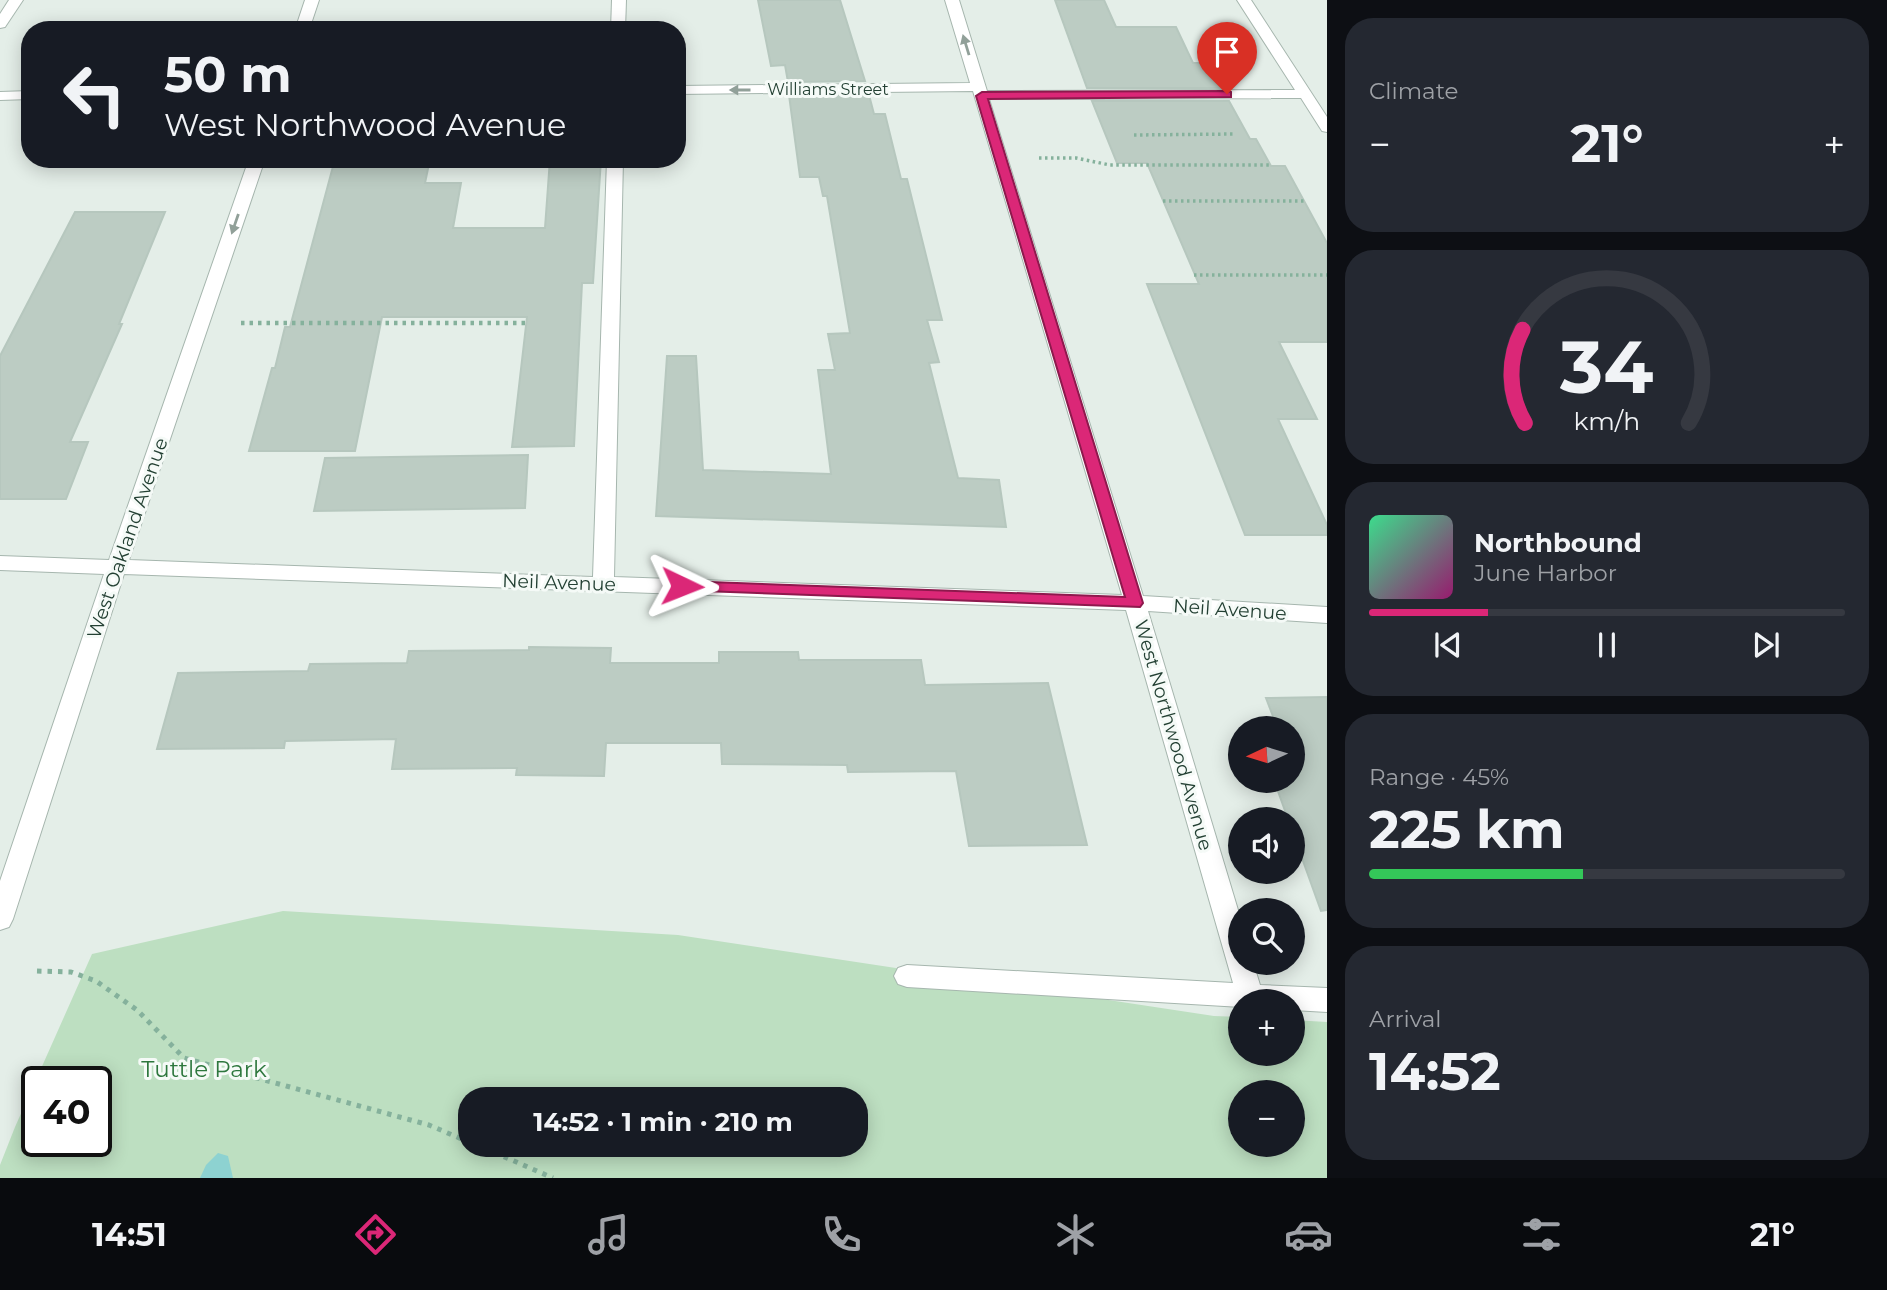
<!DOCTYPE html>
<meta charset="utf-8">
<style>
:root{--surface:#171b24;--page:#242831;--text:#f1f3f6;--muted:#9ea1a6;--line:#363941;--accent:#db2777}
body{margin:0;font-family:Montserrat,sans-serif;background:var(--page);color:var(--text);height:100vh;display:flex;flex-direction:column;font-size:26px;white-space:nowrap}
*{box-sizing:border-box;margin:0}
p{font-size:23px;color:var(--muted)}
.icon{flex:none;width:38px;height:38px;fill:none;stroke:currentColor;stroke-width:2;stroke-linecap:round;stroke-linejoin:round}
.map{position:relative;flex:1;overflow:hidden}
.panel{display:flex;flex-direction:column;gap:18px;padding:18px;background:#0d0f14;width:560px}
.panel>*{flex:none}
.hud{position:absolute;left:21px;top:21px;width:665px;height:147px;border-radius:28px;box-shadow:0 4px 18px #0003;background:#171b24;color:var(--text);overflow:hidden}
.needle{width:46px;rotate:266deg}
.fabs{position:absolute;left:1228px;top:716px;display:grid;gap:14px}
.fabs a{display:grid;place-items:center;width:77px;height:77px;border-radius:50%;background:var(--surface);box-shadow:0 4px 18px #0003;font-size:35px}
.speed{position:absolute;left:21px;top:1066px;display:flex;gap:14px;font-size:35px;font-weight:700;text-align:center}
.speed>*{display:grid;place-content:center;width:91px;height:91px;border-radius:50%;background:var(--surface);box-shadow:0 4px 18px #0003;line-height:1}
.speed .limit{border:4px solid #111;border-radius:10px;background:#fff;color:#111}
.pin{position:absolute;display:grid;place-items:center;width:60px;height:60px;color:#fff;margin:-72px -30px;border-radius:50% 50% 50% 0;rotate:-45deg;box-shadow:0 0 7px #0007}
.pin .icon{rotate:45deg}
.me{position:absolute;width:77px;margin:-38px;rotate:92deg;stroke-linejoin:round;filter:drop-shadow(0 0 5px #0008)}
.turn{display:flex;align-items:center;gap:24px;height:147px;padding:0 28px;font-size:32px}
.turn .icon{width:91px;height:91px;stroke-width:2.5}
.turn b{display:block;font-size:49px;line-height:60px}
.big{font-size:52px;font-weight:700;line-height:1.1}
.panel .tile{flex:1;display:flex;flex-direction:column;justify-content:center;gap:10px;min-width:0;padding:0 24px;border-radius:28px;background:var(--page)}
.panel .dial{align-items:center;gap:0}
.dial svg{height:182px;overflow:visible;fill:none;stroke:var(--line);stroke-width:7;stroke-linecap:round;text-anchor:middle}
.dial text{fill:var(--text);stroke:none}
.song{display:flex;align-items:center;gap:21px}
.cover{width:84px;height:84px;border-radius:10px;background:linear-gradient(135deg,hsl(150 70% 55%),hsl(320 70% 35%))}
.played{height:7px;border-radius:4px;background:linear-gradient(90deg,var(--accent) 25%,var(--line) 25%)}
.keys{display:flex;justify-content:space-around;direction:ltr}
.heat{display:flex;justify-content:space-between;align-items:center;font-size:38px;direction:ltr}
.charge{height:10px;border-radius:5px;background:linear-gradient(90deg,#34c759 45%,var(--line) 0)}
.trip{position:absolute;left:458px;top:1087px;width:410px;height:70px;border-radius:28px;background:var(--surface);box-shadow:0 4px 18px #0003;font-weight:700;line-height:70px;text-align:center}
.tabs{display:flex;height:112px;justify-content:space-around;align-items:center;background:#090b0e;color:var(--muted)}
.tabs .icon{width:49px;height:49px}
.tabs .selected{color:var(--accent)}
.tabs b{font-size:32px;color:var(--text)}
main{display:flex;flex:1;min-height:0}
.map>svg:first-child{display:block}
.green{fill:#bddfc1;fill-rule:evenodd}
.water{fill:#8dd2d1}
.building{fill:#bcccc3;stroke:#b6c7be;stroke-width:2}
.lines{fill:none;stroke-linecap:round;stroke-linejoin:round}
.minor-casing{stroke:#a6b6ae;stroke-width:2}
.path-far2{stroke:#85b19c;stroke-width:3.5;stroke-dasharray:2.5 3.5;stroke-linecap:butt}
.path-far1{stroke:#85b19c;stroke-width:4.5;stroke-dasharray:3.5 5;stroke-linecap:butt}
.path{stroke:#85b19c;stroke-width:5;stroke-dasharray:4.5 6;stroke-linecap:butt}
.minor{fill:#fff;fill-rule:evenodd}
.oneway{fill:#91a099}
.route{fill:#db2777;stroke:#8e194d;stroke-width:2}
.labels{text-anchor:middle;stroke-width:6;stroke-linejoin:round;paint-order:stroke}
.far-street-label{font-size:16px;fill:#234033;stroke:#f5faf7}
.street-label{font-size:19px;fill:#234033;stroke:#f5faf7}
.near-park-label{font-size:23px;fill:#2d773d;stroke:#f5faf7}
</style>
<main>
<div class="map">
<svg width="1327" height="1178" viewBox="0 0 1327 1178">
<rect width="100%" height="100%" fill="#e4eee8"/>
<path class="green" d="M283 911 678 935 1214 1016 1241 1017V1054H1293V1020L1327 1022V1178H0V1165L15 1127 92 954ZM37 1082H96V1141H37ZM1241 1092H1293V1144H1241ZM471 1099H856V1144H471Z"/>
<path class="water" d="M218 1153 228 1156 233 1178H200L206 1165Z"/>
<g class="building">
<path d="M758 0H840L865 81 788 82 785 65 771 66Z"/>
<path d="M1055 0H1104L1116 27H1176L1193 63H1208L1222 88H1087Z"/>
<path d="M789 95H869L874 114H885L901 179H907L942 320H927L939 362 929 363 958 478 999 480 1006 527 656 516 667 356H696L703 470 831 474 818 370H835L828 334 850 333 827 196H823L819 177H800Z"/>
<path d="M1092 101H1229L1250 139H1256L1271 166H1285L1327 243V342H1279L1317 419H1278L1327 525V535H1245L1147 284H1199L1147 163H1117Z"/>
<path d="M335 159H430L425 183H461L453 228H545L550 159H601L593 283H582L574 446 512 447 527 317H382L355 451H249L272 368H275L285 327H290Z"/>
<path d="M75 212H165L119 324H122L70 442H88L66 499H0V356Z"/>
<path d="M528 455 525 508 314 511 325 458Z"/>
<path d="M529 647 611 648 610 663H719V652H798L799 660H921L925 685 1048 683 1087 845 969 846 956 771 848 772 847 765 722 764 721 743H606L604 776 516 775 517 768 392 769 396 739 285 741 284 748 157 749 178 673 308 671 310 664 407 663 409 651 529 650Z"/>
<path d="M1327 697V910L1321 911 1293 833V819H1288L1274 780H1293V728H1255L1252 720 1274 719 1266 698Z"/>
</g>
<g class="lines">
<defs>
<g id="minor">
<path d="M9 0H23L5 27 0 28V14Z"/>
<path d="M305 0H319L309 30H295Z"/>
<path d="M612 0H626L625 30H611Z"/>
<path d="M945 0H959L987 91 1295 90 1237 0H1251L1327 117V132L1322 131 1301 98 989 99 1143 596 1327 607V623L1148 611 1241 920V962H1253L1260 985 1327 988V1012L1293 1010V1001H1241V1007L907 987 898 984 894 976 898 968 907 965 1233 983 1126 610 124 574 13 919 9 927 0 930V881L104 574 0 570V556L109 560 249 159H265L129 560 593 577 607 159H623L614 577 1122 595 973 91 677 94V86L970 83Z"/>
<path d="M30 91V99L0 100V92Z"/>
</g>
</defs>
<use href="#minor" class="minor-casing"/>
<g class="path-far2">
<path d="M1134 135 1236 134"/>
<path d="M1039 158H1076L1110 165H1269"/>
<path d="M1163 201H1305"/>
<path d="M1194 275H1327"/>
</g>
<path class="path-far1" d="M241 323H527"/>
<g class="path">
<path d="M37 971 71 972 96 981 137 1010 184 1058 429 1125 471 1143"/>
<path d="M475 1144 553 1178"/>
</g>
<use href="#minor" class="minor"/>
</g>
<defs><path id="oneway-solid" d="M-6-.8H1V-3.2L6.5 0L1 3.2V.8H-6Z" transform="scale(1.75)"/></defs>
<g class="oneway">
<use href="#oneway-solid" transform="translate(966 45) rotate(-107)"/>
<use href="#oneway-solid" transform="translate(740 90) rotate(180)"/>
<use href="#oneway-solid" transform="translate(235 224) rotate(109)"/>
</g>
<path class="route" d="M1227 91 1231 92V97L988 99 1143 603 1140 607 676 590 674 586 676 582 682 581 1125 597 976 96 982 92Z"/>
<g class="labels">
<g class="far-street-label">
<text x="828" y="95">Williams Street</text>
</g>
<g class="street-label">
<text transform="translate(127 538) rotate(-71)" y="7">West Oakland Avenue</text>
<text transform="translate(559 582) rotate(2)" y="7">Neil Avenue</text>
<text transform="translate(1230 609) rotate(4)" y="7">Neil Avenue</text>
<text transform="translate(1174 735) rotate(74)" y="7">West Northwood Avenue</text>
</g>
<g class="near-park-label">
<text x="204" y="1077">Tuttle Park</text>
</g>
</g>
</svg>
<div class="fabs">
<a><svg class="needle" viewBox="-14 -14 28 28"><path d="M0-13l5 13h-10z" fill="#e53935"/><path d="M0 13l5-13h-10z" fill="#9ea1a6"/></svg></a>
<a><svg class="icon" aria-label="sound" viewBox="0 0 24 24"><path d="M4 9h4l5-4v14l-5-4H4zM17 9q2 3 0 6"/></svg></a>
<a><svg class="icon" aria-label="search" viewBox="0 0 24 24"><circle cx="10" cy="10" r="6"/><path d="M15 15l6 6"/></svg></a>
<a>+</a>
<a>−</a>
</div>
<div class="speed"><div class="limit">40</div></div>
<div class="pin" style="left:1227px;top:94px;background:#d93025"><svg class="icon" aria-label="arrive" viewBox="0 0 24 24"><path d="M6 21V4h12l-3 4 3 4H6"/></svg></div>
<svg class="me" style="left:682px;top:586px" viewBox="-20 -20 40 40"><path d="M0-17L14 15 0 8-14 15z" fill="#db2777" stroke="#fff" stroke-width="4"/></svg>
<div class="trip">14:52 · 1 min · 210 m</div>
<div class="hud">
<div class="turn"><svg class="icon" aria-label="left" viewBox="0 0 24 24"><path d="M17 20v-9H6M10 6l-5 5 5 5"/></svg><div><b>50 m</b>West Northwood Avenue</div></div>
</div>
</div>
<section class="panel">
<div class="tile"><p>Climate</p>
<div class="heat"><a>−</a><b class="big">21°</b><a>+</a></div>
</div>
<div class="tile dial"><svg viewBox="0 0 100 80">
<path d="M14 69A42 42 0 1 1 86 69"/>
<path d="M14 69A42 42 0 0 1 13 28" stroke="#db2777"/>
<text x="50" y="56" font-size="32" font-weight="700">34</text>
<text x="50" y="72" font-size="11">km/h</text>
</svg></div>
<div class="tile">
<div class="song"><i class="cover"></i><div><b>Northbound</b><p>June Harbor</p></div></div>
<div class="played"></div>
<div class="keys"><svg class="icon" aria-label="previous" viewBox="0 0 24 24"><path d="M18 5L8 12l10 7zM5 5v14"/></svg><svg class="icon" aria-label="pause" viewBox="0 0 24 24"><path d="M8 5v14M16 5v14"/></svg><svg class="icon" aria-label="next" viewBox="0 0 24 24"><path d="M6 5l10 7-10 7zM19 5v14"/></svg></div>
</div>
<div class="tile"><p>Range · 45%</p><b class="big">225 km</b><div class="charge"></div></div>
<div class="tile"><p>Arrival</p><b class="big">14:52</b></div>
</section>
</main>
<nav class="tabs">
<b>14:51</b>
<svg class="icon selected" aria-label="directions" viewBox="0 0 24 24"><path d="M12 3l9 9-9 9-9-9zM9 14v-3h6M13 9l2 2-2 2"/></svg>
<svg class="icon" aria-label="music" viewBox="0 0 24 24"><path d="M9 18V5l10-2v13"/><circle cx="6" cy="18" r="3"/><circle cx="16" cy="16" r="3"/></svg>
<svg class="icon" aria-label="phone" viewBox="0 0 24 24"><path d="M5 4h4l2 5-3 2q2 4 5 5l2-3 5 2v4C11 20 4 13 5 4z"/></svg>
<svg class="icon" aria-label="climate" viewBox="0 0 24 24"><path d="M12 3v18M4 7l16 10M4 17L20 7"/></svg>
<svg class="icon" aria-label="car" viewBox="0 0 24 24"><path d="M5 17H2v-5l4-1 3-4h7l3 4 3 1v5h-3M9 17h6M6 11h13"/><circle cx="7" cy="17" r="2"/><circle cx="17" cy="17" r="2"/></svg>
<svg class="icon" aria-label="filters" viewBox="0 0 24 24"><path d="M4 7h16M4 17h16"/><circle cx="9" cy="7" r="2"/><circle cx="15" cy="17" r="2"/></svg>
<b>21°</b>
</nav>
